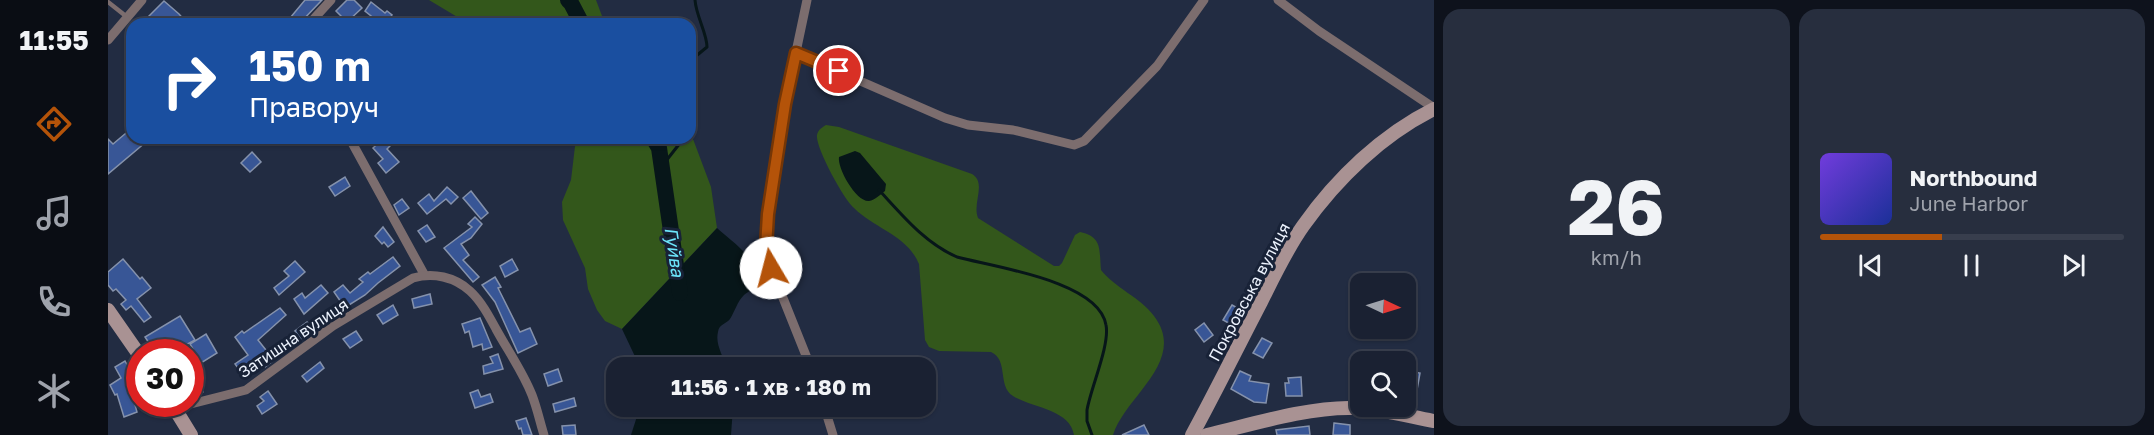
<!DOCTYPE html>
<html lang="uk">
<meta charset="utf-8">
<style>
:root{--surface:#1a2132;--page:#272e3e;--text:#f1f3f6;--muted:#9fa3ac;--line:#383e4d;--accent:#b45309}
body{margin:0;font-family:"Golos Text",sans-serif;background:var(--page);color:var(--text);height:100vh;display:flex;flex-direction:column;font-size:22px;white-space:nowrap}
*{box-sizing:border-box;margin:0}
p{font-size:20px;color:var(--muted)}
.icon{flex:none;width:33px;height:33px;fill:none;stroke:currentColor;stroke-width:2;stroke-linecap:round;stroke-linejoin:round}
.map{position:relative;flex:1;overflow:hidden}
.sheet{display:flex;flex-direction:column;gap:9px;padding:9px;background:#0e121c;width:720px}
.sheet>*{flex:none}
.top-card{position:absolute;left:18px;top:18px;width:570px;height:126px;border-radius:18px;box-shadow:0 2px 4px #0004,0 0 0 2px var(--line);background:#1a4fa0;color:#fff;overflow:hidden}
.needle{width:39px;rotate:94deg}
.fabs{position:absolute;left:1242px;top:273px;display:grid;gap:12px}
.fabs a{display:grid;place-items:center;width:66px;height:66px;border-radius:12px;background:var(--surface);box-shadow:0 2px 4px #0004,0 0 0 2px var(--line);font-size:30px}
.speed{position:absolute;left:18px;top:339px;display:flex;gap:12px;font-size:30px;font-weight:700;text-align:center}
.speed>*{display:grid;place-content:center;width:78px;height:78px;border-radius:50%;background:var(--surface);box-shadow:0 2px 4px #0004,0 0 0 2px var(--line);line-height:1}
.speed .limit{border:9px solid #d22;background:#fff;color:#111}
.pin{position:absolute;display:grid;place-items:center;width:51px;height:51px;color:#fff;margin:-26px;border:3px solid #fff;border-radius:50%;box-shadow:0 2px 6px #0007}
.me{position:absolute;width:66px;margin:-33px;rotate:352deg;stroke-linejoin:round;filter:drop-shadow(0 0 4px #0008)}
.turn{display:flex;align-items:center;gap:21px;height:126px;padding:0 24px;font-size:27px}
.turn .icon{width:78px;height:78px;stroke-width:2.5}
.turn b{display:block;font-size:42px;line-height:51px}
.sheet .card{flex:1;display:flex;flex-direction:column;justify-content:center;gap:9px;min-width:0;padding:0 21px;border-radius:18px;background:var(--page)}
.sheet .dial{align-items:center;gap:0}
.dial b{font-size:78px;line-height:1}
.song{display:flex;align-items:center;gap:18px}
.cover{width:72px;height:72px;border-radius:9px;background:linear-gradient(135deg,hsl(260 70% 55%),hsl(230 70% 35%))}
.played{height:6px;border-radius:3px;background:linear-gradient(90deg,var(--accent) 40%,var(--line) 40%)}
.keys{display:flex;justify-content:space-around;direction:ltr}
.sheet .tiles{flex:1;display:grid;gap:9px;grid-template-columns:repeat(2,1fr)}
.trip{position:absolute;left:498px;top:357px;width:330px;height:60px;border-radius:18px;background:var(--surface);box-shadow:0 2px 4px #0004,0 0 0 2px var(--line);font-weight:700;line-height:60px;text-align:center}
main{display:flex;flex:1;min-height:0}
.tab-bar{display:flex;flex-direction:column;width:108px;justify-content:space-around;align-items:center;background:#0a0d14;color:var(--muted)}
.tab-bar .icon{width:42px;height:42px}
.tab-bar .on{color:var(--accent)}
.tab-bar b{font-size:27px;color:var(--text)}
.map>svg:first-child{display:block}
.green{fill:#33571b}
.water{fill:#071619}
.lines{fill:none;stroke-linecap:round;stroke-linejoin:round}
.stream{stroke:#071619;stroke-width:3}
.river{stroke:#071619;stroke-width:16}
.building{fill:#385696;stroke:#8592ac;stroke-width:1.5}
.lane{stroke:#7c6d6e;stroke-width:4.5}
.street{stroke:#7c6d6e;stroke-width:9}
.secondary{stroke:#a99293;stroke-width:14}
.route-casing{stroke:#753606;stroke-width:15}
.route{stroke:#b45309;stroke-width:10}
.labels{text-anchor:middle;stroke-width:6;stroke-linejoin:round;paint-order:stroke}
.street-label{font-size:16px;fill:#edf3fe;stroke:#182237}
.water-label{font-size:18px;font-style:italic;fill:#6de6fc;stroke:#182237}
</style>
<main>
<nav class="tab-bar">
<b>11:55</b>
<svg class="icon on" aria-label="directions" viewBox="0 0 24 24"><path d="M12 3l9 9-9 9-9-9zM9 14v-3h6M13 9l2 2-2 2"/></svg>
<svg class="icon" aria-label="music" viewBox="0 0 24 24"><path d="M9 18V5l10-2v13"/><circle cx="6" cy="18" r="3"/><circle cx="16" cy="16" r="3"/></svg>
<svg class="icon" aria-label="phone" viewBox="0 0 24 24"><path d="M5 4h4l2 5-3 2q2 4 5 5l2-3 5 2v4C11 20 4 13 5 4z"/></svg>
<svg class="icon" aria-label="climate" viewBox="0 0 24 24"><path d="M12 3v18M4 7l16 10M4 17L20 7"/></svg>
</nav>
<div class="map">
<svg width="1326" height="435" viewBox="0 0 1326 435">
<rect width="100%" height="100%" fill="#222c42"/>
<g class="green">
<path d="M321 0H488L497 24H361Z"/>
<path d="M718 125 731 127 864 174C879 183 864 203 870 218L946 266H951L954 263 967 235 972 232C995 237 991 250 993 270 1007 288 1032 297 1046 316 1080 361 1017 396 1005 435H966C962 409 924 408 905 396 889 386 901 360 883 352L831 351 821 347 817 340 811 264C799 235 767 229 746 208 736 200 707 147 709 135 710 130 713 128 718 125Z"/>
<path d="M582 131 603 187 609 228 514 329 497 321 489 310 480 289 477 268 455 220 454 202 463 180 468 138H582Z"/>
</g>
<g class="water">
<path d="M747 151 752 153 778 184 777 191C773 194 767 200 761 201 748 202 729 168 731 157Z"/>
<path d="M609 228C622 240 655 262 649 282 647 288 641 291 636 295 629 302 627 311 622 319 618 324 611 324 610 332 607 344 615 355 618 367H532L514 329Z"/>
<path d="M532 407H625L623 435H523Z"/>
</g>
<g class="lines">
<g class="stream">
<path d="M582 61 599 47C599 33 588 16 587 0"/>
<path d="M582 106 584 121 582 127"/>
<path d="M554 166 576 138"/>
<path d="M771 190C795 216 817 243 849 257 886 267 991 281 998 325 1002 345 983 387 979 410V421L984 435"/>
</g>
<g class="river">
<path d="M460 0 463 3 474 24"/>
<path d="M545 138 551 148 572 293"/>
</g>
</g>
<g class="building">
<path d="M197 0H214L191 24H177Z"/>
<path d="M239 0H246L254 8 239 22 228 11Z"/>
<path d="M56 1 71 14 80 24H67L63 19 57 24H46L40 17Z"/>
<path d="M263 2 277 13 279 11 284 15 278 24H273L257 11Z"/>
<path d="M24 128V138H34L38 142 0 174V139L5 144Z"/>
<path d="M276 138H281L285 143 279 149 291 162 278 173 270 163 275 159 265 148Z"/>
<path d="M144 152 153 162 142 172 133 163Z"/>
<path d="M237 177 242 186 227 196 221 187Z"/>
<path d="M339 187 350 197 343 204 338 199 319 214 310 203 321 194 326 201Z"/>
<path d="M363 191 380 213 373 219 355 198Z"/>
<path d="M294 199 301 208 291 215 286 205Z"/>
<path d="M367 217 374 224 363 238 353 244 361 255 355 260 371 277 365 282 336 248 364 227 360 224Z"/>
<path d="M319 225 327 237 318 242 310 231Z"/>
<path d="M275 227 286 242 280 247 276 242 274 244 267 236Z"/>
<path d="M285 257 292 266 270 283 257 295 241 305 236 299 233 302 226 292 235 285 242 293 255 282 251 279 260 272 262 274Z"/>
<path d="M15 259 32 279 34 277 43 288 29 299 43 317 36 322 23 306 18 310 13 304 18 300 8 289 5 291 0 285V272Z"/>
<path d="M404 259 410 270 397 277 392 266Z"/>
<path d="M187 261 197 272 171 295 166 288 181 276 176 271Z"/>
<path d="M387 277 393 287 390 288 412 332 422 328 429 344 410 353 387 302 374 285Z"/>
<path d="M213 285 220 293 196 314 186 299 194 293 197 298Z"/>
<path d="M322 294 324 304 306 308 304 299Z"/>
<path d="M285 305 290 315 275 324 269 315Z"/>
<path d="M1124 305 1133 310 1124 325 1115 320Z"/>
<path d="M172 308 178 315 150 340 166 360 157 367 155 365 136 376 127 364 140 355 127 337 134 331 136 333Z"/>
<path d="M72 316 87 340 65 352H47L37 337Z"/>
<path d="M372 318 384 347 375 350 374 344 365 347 361 331 357 333 354 324Z"/>
<path d="M199 322 205 330 193 339 187 331Z"/>
<path d="M1096 323 1105 335 1096 342 1087 330Z"/>
<path d="M248 331 254 340 242 348 235 339Z"/>
<path d="M98 334 109 353 93 363 82 344Z"/>
<path d="M1154 338 1164 343 1155 358 1145 353Z"/>
<path d="M390 354 395 369 376 374 375 366 385 363 382 357Z"/>
<path d="M17 361 29 383 22 387 29 412 16 417 9 394 7 395 2 385 13 378 7 367Z"/>
<path d="M212 362 216 368 199 382 194 376Z"/>
<path d="M450 369 454 381 440 386 436 374Z"/>
<path d="M1132 371 1143 376 1141 381 1161 384 1158 403 1146 402 1123 389Z"/>
<path d="M1299 371 1312 373 1309 390 1298 389Z"/>
<path d="M1193 377 1194 396H1178L1177 383H1181L1180 378Z"/>
<path d="M89 379 95 392 87 396 82 383Z"/>
<path d="M370 390 373 397 382 394 385 402 367 408 362 393Z"/>
<path d="M160 391 169 404 154 414 149 406 156 401 152 397Z"/>
<path d="M466 398 468 406 447 412 445 404Z"/>
<path d="M418 418 424 435H415L413 428 411 429 408 421Z"/>
<path d="M1226 423 1242 425V435H1225Z"/>
<path d="M467 425 468 435H455L454 426Z"/>
<path d="M1036 425 1041 435H1014Z"/>
<path d="M1201 426 1202 435H1169L1168 430Z"/>
</g>
<g class="lines">
<path class="lane" d="M0 2 19 17"/>
<g class="street">
<path d="M699 0 677 104 661 214 658 247 663 268 703 368"/>
<path d="M1170 0 1211 31 1326 108"/>
<path d="M201 24 223 0"/>
<path d="M0 40 34 0"/>
<path d="M688 53 837 118 860 125 905 130 966 145 976 141 1049 66 1096 0"/>
<path d="M242 139 316 274"/>
<path d="M716 406 725 435"/>
<path d="M67 408 138 390 225 326 305 278C325 272 347 277 362 291 373 301 381 316 388 329 400 351 415 372 424 395 429 408 432 422 436 435"/>
</g>
<g class="secondary">
<path d="M0 310 32 356"/>
<path d="M64 404 83 435"/>
<path d="M1084 435C1108 391 1130 346 1153 302 1166 276 1178 250 1195 226 1229 178 1274 135 1326 109"/>
<path d="M1099 435C1142 425 1200 407 1244 408 1271 408 1299 416 1326 421"/>
</g>
</g>
<g class="lines">
<defs>
<path id="route" d="M663 268 658 247 660 214 677 104 688 53 731 71"/>
</defs>
<use href="#route" class="route-casing"/>
<use href="#route" class="route"/>
</g>
<g class="labels">
<g class="street-label">
<text transform="translate(1141 292) rotate(-62)" y="6">Покровська вулиця</text>
<text transform="translate(185 338) rotate(-34)" y="6">Затишна вулиця</text>
</g>
<g class="water-label">
<text transform="translate(566 252) rotate(82)" y="6">Гуйва</text>
</g>
</g>
</svg>
<div class="fabs">
<a><svg class="needle" viewBox="-14 -14 28 28"><path d="M0-13l5 13h-10z" fill="#e53935"/><path d="M0 13l5-13h-10z" fill="#9fa3ac"/></svg></a>
<a><svg class="icon" aria-label="search" viewBox="0 0 24 24"><circle cx="10" cy="10" r="6"/><path d="M15 15l6 6"/></svg></a>
</div>
<div class="speed"><div class="limit">30</div></div>
<div class="pin" style="left:731px;top:71px;background:#d93025"><svg class="icon" aria-label="arrive" viewBox="0 0 24 24"><path d="M6 21V4h12l-3 4 3 4H6"/></svg></div>
<svg class="me" style="left:663px;top:268px" viewBox="-20 -20 40 40"><circle r="19" fill="#fff"/><path d="M0-13L10 11 0 6-10 11z" fill="#b45309"/></svg>
<div class="trip">11:56 · 1 хв · 180 m</div>
<div class="top-card">
<div class="turn"><svg class="icon" aria-label="right" viewBox="0 0 24 24"><path d="M7 20v-9h11M14 6l5 5-5 5"/></svg><div><b>150 m</b>Праворуч</div></div>
</div>
</div>
<section class="sheet">
<div class="tiles">
<div class="card dial"><b>26</b><p>km/h</p></div>
<div class="card">
<div class="song"><i class="cover"></i><div><b>Northbound</b><p>June Harbor</p></div></div>
<div class="played"></div>
<div class="keys"><svg class="icon" aria-label="previous" viewBox="0 0 24 24"><path d="M18 5L8 12l10 7zM5 5v14"/></svg><svg class="icon" aria-label="pause" viewBox="0 0 24 24"><path d="M8 5v14M16 5v14"/></svg><svg class="icon" aria-label="next" viewBox="0 0 24 24"><path d="M6 5l10 7-10 7zM19 5v14"/></svg></div>
</div>
</div>
</section>
</main>
